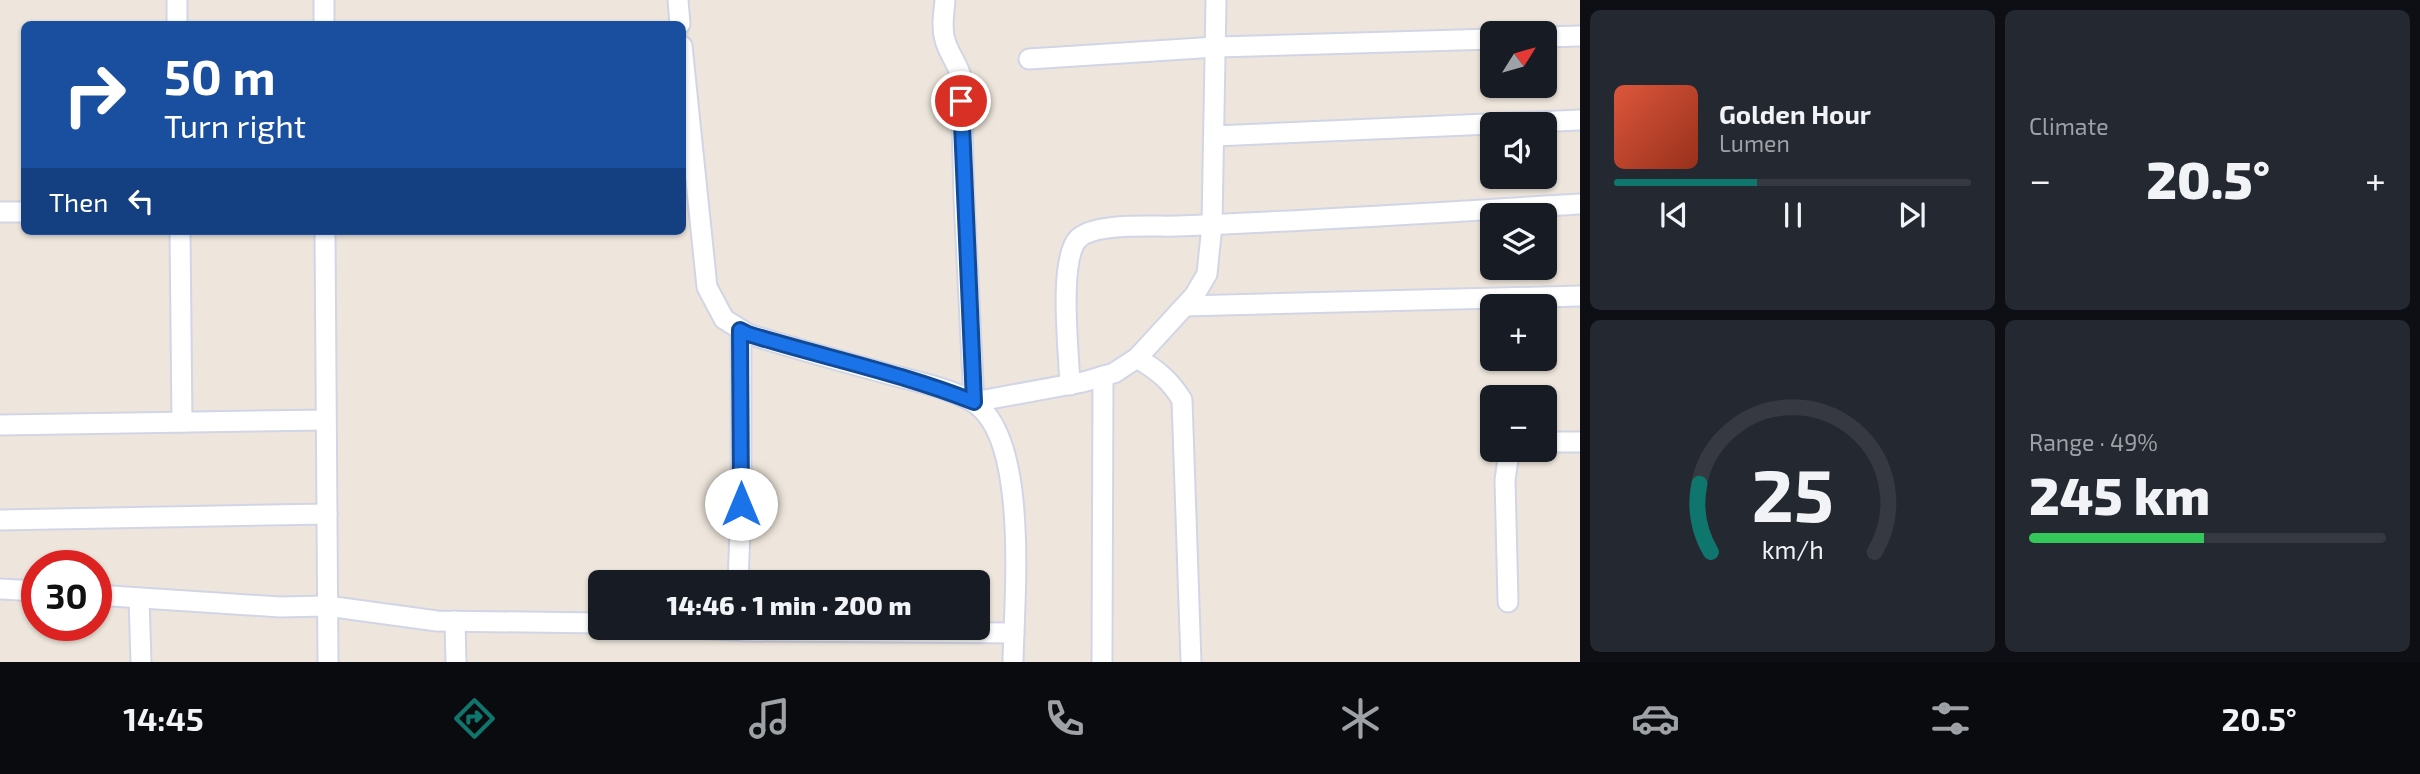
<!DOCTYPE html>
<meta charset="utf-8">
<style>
:root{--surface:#171b24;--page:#242831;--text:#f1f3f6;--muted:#9ea1a6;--line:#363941;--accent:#0f766e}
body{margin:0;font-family:"Exo 2",sans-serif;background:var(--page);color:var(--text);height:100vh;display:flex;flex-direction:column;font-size:26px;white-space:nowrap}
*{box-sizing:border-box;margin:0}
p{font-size:23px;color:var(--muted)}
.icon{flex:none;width:38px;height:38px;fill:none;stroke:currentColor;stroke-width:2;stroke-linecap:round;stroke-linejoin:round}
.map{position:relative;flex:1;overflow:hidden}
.details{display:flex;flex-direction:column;gap:10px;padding:10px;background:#0d0f14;width:840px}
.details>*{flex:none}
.guide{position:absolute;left:21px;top:21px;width:665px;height:214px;border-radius:10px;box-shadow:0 2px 5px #0004;background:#1a4fa0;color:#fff;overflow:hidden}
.needle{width:46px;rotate:53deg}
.buttons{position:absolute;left:1480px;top:21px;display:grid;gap:14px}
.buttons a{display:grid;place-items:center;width:77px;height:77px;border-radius:10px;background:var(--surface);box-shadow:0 2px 5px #0004;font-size:35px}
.speed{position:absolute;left:21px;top:550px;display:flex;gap:14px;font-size:35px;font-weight:700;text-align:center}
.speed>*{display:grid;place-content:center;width:91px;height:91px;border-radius:50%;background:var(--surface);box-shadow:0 2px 5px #0004;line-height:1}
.speed .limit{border:10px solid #d22;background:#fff;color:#111}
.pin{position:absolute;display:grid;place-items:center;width:60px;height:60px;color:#fff;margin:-30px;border:4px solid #fff;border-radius:50%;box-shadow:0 2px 7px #0007}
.me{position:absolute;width:77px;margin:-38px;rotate:0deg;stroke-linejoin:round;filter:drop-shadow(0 0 5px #0008)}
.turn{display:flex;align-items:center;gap:24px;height:147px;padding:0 28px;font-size:32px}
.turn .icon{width:91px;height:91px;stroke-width:2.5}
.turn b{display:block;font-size:49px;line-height:60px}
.then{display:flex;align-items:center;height:66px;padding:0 28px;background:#0003;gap:14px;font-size:26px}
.big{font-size:52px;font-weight:800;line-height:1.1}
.details .card{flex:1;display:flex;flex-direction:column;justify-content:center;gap:10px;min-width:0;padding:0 24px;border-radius:10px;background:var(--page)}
.details .dial{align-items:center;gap:0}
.dial svg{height:182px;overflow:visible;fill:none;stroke:var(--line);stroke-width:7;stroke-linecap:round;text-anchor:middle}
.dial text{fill:var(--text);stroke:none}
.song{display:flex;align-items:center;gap:21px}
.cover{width:84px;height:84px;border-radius:10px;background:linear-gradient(135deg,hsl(10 70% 55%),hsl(10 70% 35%))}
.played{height:7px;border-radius:4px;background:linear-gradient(90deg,var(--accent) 40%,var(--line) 40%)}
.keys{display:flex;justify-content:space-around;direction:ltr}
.heat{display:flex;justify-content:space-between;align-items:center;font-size:38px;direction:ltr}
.charge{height:10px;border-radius:5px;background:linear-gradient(90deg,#34c759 49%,var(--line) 0)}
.details .tiles{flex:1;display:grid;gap:10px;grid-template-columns:repeat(2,1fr)}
.trip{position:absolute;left:588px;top:570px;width:402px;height:70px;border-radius:10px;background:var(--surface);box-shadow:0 2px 5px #0004;font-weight:800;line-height:70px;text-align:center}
.dock{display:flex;height:112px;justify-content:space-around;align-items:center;background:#090b0e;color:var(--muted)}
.dock .icon{width:49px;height:49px}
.dock .current{color:var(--accent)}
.dock b{font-size:32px;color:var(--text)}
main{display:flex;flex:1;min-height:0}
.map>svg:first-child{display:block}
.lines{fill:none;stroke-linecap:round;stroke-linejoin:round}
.street-casing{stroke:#d1d5e5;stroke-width:23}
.street{stroke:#fff;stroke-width:19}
.route-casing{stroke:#114b97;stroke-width:18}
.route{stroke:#1a73e8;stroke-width:12}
</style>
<main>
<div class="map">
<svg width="1580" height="662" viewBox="0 0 1580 662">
<rect width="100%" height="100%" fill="#eee6dc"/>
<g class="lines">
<defs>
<g id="street">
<path d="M177 0V24"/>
<path d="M324 0V24"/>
<path d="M678 0 680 24"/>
<path d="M945 0C944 13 941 27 945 40 948 52 957 63 961 76L964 199 974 402 1083 382 1114 373 1137 358 1194 296 1207 274 1212 225 1216 0"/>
<path d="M1545 37 1580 36"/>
<path d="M682 46 707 287 724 319 748 334C796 349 844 362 892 375 918 382 949 388 973 402 1030 437 1014 601 1013 662"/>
<path d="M1029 59 1216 47 1493 39"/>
<path d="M1215 136 1580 120"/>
<path d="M0 212H24"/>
<path d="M180 231 182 422"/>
<path d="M325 231 328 662"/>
<path d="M1185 306 1580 296"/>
<path d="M1137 358C1157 370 1170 380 1182 400L1191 662"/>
<path d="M1070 385C1069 354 1058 260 1078 239 1095 222 1153 227 1177 226 1311 221 1446 212 1580 204"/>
<path d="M0 425 326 420"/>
<path d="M1545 442H1580"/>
<path d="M0 520 327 514"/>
<path d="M738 583 741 504V330"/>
<path d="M0 589 37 591"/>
<path d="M96 595 280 607 327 606 437 621 600 623"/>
<path d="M139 598 141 662"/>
<path d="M1508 602 1505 480 1508 459 1515 450"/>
<path d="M455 621 456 662"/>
<path d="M697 628 747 631 1014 633"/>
<path d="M1102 662 1103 376"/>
</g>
</defs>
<use href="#street" class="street-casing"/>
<use href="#street" class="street"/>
</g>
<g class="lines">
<defs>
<path id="route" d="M741 504 740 330 748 334C823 357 901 373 974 402L961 101"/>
</defs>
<use href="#route" class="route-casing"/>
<use href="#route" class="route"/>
</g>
</svg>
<div class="buttons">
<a><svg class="needle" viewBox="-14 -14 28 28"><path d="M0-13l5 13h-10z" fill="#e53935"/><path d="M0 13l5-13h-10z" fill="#9ea1a6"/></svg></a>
<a><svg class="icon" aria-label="sound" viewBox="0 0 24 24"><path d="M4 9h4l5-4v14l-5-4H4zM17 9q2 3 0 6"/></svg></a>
<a><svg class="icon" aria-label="layers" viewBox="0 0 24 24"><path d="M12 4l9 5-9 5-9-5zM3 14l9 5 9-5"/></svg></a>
<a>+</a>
<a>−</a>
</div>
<div class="speed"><div class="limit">30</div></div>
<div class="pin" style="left:961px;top:101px;background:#d93025"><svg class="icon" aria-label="arrive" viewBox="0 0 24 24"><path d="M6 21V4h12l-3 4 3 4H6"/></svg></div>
<svg class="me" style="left:741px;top:504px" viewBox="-20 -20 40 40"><circle r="19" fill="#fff"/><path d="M0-13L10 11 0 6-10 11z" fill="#1a73e8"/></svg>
<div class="trip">14:46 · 1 min · 200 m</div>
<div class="guide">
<div class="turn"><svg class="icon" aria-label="right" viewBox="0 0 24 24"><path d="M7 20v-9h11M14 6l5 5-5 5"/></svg><div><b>50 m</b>Turn right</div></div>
<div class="then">Then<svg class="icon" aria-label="left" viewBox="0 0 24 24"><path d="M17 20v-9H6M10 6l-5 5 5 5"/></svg></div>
</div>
</div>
<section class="details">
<div class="tiles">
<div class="card">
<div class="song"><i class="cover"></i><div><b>Golden Hour</b><p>Lumen</p></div></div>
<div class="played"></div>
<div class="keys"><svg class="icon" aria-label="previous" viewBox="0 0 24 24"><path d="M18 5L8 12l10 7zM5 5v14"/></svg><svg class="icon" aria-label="pause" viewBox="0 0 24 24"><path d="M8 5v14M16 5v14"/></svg><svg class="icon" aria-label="next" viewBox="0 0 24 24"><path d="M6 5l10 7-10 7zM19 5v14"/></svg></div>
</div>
<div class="card"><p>Climate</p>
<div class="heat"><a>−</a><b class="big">20.5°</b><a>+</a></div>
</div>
<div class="card dial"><svg viewBox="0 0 100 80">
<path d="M14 69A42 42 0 1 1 86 69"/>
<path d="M14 69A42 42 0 0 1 9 39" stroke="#0f766e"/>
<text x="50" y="56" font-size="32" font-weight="700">25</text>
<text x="50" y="72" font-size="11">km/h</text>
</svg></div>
<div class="card"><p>Range · 49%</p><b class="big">245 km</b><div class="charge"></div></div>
</div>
</section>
</main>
<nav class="dock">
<b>14:45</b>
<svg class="icon current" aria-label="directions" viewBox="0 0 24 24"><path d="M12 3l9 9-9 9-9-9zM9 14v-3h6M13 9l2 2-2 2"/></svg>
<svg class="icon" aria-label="music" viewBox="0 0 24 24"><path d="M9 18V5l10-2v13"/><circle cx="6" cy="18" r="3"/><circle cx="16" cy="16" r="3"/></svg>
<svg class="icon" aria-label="phone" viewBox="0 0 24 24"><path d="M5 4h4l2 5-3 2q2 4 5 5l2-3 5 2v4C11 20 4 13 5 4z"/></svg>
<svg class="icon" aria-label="climate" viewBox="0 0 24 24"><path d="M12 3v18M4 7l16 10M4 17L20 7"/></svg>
<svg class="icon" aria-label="car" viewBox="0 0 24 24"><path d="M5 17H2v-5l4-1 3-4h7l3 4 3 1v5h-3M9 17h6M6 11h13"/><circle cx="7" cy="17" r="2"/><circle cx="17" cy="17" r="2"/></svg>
<svg class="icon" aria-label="filters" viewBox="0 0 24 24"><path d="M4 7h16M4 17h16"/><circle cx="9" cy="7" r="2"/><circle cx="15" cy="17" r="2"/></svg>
<b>20.5°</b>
</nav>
